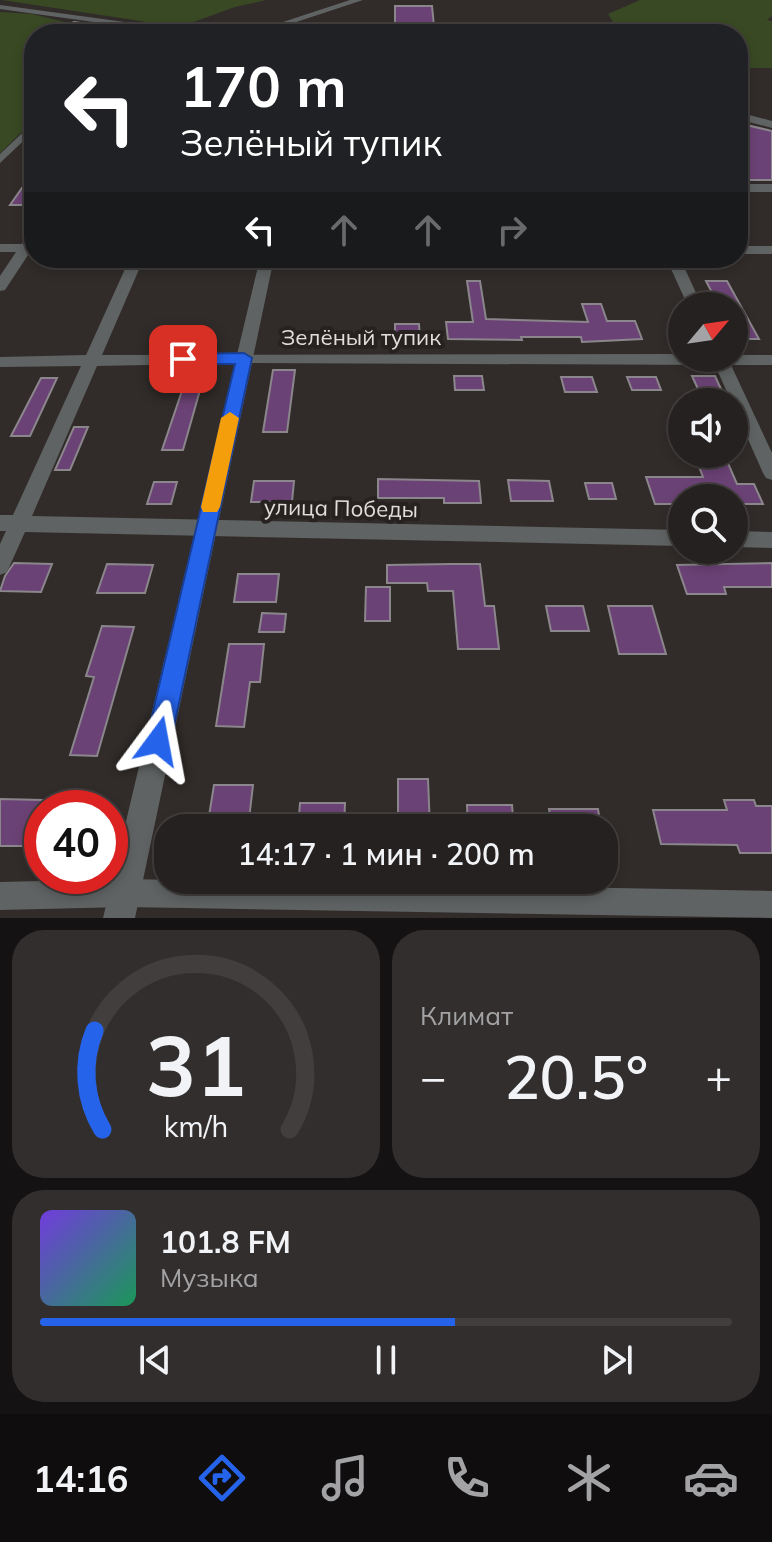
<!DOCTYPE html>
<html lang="ru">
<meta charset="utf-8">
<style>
:root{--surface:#252120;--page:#312e2d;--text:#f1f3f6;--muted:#a3a3a5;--line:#423e3e;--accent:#2563eb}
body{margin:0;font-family:Mulish,sans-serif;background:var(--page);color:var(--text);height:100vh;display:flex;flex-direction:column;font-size:30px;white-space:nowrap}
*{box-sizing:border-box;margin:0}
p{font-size:26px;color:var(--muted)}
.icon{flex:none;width:44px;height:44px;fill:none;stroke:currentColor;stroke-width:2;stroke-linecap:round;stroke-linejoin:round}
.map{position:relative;height:918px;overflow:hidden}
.side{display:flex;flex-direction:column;gap:12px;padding:12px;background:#141212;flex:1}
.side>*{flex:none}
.guide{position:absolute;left:24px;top:24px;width:724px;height:244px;border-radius:32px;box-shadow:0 4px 12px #0003,0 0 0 2px var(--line);background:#202124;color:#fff;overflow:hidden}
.needle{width:52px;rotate:61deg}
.controls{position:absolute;left:668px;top:292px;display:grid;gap:16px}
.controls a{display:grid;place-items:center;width:80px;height:80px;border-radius:50%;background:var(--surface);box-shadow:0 4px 12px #0003,0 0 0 2px var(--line);font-size:40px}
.speed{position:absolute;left:24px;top:790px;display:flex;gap:16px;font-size:40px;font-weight:700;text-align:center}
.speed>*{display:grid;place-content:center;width:104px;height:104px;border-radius:50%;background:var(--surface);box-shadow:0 4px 12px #0003,0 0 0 2px var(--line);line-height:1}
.speed .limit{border:12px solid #d22;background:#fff;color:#111}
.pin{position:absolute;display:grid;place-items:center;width:68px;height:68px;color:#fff;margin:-34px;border-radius:16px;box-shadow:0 4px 12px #0006}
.me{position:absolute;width:88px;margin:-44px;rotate:13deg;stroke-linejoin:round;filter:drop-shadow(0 0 6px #0008)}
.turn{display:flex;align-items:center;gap:28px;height:168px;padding:0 24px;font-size:36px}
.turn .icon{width:104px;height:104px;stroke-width:2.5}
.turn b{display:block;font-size:56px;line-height:68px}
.lanes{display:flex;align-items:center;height:76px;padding:0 24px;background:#0003;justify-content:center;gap:40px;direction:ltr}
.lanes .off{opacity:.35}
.big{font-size:60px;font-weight:600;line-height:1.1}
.side .widget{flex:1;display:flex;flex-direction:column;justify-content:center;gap:12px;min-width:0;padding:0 28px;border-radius:32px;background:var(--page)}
.side .dial{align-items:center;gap:0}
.dial svg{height:208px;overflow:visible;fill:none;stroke:var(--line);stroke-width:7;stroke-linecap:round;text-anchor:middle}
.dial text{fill:var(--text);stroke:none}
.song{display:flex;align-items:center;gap:24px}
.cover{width:96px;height:96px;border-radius:12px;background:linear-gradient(135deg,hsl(260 70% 55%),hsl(150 70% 35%))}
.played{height:8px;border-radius:4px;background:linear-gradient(90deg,var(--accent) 60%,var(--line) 60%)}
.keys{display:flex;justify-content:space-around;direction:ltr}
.heat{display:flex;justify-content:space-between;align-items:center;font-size:44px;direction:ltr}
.side .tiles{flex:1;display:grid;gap:12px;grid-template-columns:1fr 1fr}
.widget:last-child{grid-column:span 2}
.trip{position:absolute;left:154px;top:814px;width:464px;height:80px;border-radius:32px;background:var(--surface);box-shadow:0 4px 12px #0003,0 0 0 2px var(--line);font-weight:600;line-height:80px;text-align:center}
.tabs{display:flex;height:128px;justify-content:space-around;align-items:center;background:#0f0d0d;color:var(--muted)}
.tabs .icon{width:56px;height:56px}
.tabs .current{color:var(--accent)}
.tabs b{font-size:36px;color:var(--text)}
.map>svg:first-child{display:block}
.green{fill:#384923}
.building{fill:#6b4275;stroke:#8a868b;stroke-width:2}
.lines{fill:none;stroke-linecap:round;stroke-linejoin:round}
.minor{fill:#606363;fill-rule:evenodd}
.tertiary{fill:#606363;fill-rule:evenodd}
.route{fill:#2563eb;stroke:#184099;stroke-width:2}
.slow{fill:#f59e0b}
.labels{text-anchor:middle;stroke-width:8;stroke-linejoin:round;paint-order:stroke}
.street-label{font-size:22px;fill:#e0dddb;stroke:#272220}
</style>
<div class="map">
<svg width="772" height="918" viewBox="0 0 772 918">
<rect width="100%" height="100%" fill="#312c2a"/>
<g class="green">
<path d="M2 0H266L235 7 180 27Z"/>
<path d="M640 0H772V16L767 20 772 21V68H738V34H620L608 14Z"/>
<path d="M0 12 32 14 69 23 66 34H34V120L0 153Z"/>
</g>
<g class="building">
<path d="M395 6H432L434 26H395Z"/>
<path d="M74 22 118 28 117 34H49Z"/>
<path d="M738 123 772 131V180H738Z"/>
<path d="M34 171V205H10Z"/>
<path d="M467 281H480L486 319 588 322 582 304H601L607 321H635L642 339 582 342 581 337H521L522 340 448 339 446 322H473Z"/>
<path d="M706 281H727L759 339H734V306H719Z"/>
<path d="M395 324H419L420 340H395Z"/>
<path d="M273 370H295L287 432H263Z"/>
<path d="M187 376H204L183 450H162Z"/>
<path d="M454 376H482L484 390H455Z"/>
<path d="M692 376H715L726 400H703Z"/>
<path d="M561 377H592L597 392H565Z"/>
<path d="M627 377H656L661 390H632Z"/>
<path d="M41 378H57L30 436H11Z"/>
<path d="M74 427H88L70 470H55Z"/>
<path d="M694 454H724L737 484H754L763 504H734V498H682V504H655L646 477H703Z"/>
<path d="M378 479 479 481 481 503H444V498H378Z"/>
<path d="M508 480 549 481 553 501H511Z"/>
<path d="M254 481H294L292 502H251Z"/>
<path d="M154 482H177L171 504H147Z"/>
<path d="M585 483H612L616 499H589Z"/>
<path d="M14 563 52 564 41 592 0 591 5 576Z"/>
<path d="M772 563V587H724L726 594H687L677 565Z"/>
<path d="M107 564 153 565 145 593H97Z"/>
<path d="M451 564H480L485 606H494L499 649H458L453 591H428L427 583H387V565Z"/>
<path d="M238 574H279L276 602H234Z"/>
<path d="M366 587H390V621H365Z"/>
<path d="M546 606H583L589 631H551Z"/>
<path d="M608 606H652L666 654H619Z"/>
<path d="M262 613 286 614 284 632H259Z"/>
<path d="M102 626 134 627 97 756 70 755 94 677 86 676Z"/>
<path d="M229 644H264L260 682H250L244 727 216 726Z"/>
<path d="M398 779H428L430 828H398Z"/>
<path d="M214 785H253L248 828H207Z"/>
<path d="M0 799 42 800 39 846H0Z"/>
<path d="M724 800H754L756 806H772V853H740L737 845 661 844 653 810H727Z"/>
<path d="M300 803H345L344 828H298Z"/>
<path d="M467 805H512L514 828H468Z"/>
<path d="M549 809H598L601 828H552Z"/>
</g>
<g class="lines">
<g class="minor">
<path d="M0 5 198 32 202 34H180L0 9Z"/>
<path d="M34 122V131L0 163V154Z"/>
<rect x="738" y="184" width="34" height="8"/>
<path d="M34 231V252H30L5 290 0 291V276L16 252H0V244H22L29 232Z"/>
<rect x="738" y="246" width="34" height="8"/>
<path d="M130 258H144L102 355 682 354V358H734V355H772V365H731L772 453V480L766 478 763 473 715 365 244 363 97 366 32 516 682 530V546L25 532 7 572 0 575V544L6 531H0V515H13L81 366 0 367V357L86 355Z"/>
<path d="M666 258H680L702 306H688Z"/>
<path d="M734 531 772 532V548L734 547Z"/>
<path d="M125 879 772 891V918L125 907 0 910V882Z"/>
</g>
<g class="tertiary">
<path d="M350 0H363L260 34H246Z"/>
<path d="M738 112 772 121V128L738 119Z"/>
<path d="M260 258H274L135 918H103Z"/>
</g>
</g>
<path class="route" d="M244 353 252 358 171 741 167 750 158 754 149 750 146 741 235 364H183L175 359 183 354Z"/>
<path class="slow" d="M230 412 239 418 220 507 217 512H203L201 507 221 418Z"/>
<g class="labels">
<g class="street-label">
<text x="361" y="345">Зелёный тупик</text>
<text transform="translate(341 508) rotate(1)" y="8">улица Победы</text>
</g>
</g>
</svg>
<div class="controls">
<a><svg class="needle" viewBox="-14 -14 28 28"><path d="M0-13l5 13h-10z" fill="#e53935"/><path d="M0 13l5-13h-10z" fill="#a3a3a5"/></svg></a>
<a><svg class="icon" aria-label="sound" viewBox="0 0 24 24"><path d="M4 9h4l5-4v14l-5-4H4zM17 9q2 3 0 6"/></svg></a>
<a><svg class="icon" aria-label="search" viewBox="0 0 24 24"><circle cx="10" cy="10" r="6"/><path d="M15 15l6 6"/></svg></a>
</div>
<div class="speed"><div class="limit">40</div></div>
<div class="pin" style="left:183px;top:359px;background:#d93025"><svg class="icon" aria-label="arrive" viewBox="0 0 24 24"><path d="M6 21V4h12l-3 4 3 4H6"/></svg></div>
<svg class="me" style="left:158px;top:741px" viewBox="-20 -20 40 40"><path d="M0-17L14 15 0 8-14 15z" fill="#2563eb" stroke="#fff" stroke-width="4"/></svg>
<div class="trip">14:17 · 1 мин · 200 m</div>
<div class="guide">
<div class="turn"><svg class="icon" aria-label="left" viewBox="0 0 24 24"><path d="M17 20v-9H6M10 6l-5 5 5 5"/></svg><div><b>170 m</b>Зелёный тупик</div></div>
<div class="lanes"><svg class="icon" aria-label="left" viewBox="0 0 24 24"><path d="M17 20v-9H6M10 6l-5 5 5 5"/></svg><svg class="icon off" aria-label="ahead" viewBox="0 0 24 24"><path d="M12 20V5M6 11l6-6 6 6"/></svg><svg class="icon off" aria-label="ahead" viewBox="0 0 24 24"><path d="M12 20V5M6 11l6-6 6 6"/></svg><svg class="icon off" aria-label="right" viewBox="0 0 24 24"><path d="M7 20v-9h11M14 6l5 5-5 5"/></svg></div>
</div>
</div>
<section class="side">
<div class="tiles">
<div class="widget dial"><svg viewBox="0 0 100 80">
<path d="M14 69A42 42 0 1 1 86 69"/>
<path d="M14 69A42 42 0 0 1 11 31" stroke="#2563eb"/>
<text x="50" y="56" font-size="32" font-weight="700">31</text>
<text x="50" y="72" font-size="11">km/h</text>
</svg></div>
<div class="widget"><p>Климат</p>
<div class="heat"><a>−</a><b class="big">20.5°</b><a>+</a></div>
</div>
<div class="widget">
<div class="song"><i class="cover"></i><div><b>101.8 FM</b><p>Музыка</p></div></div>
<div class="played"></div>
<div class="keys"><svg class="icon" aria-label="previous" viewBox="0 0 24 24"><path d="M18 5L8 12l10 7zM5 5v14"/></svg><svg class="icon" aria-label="pause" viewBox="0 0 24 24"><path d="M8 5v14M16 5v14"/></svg><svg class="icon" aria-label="next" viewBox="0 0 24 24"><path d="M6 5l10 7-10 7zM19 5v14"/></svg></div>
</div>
</div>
</section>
<nav class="tabs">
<b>14:16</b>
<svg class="icon current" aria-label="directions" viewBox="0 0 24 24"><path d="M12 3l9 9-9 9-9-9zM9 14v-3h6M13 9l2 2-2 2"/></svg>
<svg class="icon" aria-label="music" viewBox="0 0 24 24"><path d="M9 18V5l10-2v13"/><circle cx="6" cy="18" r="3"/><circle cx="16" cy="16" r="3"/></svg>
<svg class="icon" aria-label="phone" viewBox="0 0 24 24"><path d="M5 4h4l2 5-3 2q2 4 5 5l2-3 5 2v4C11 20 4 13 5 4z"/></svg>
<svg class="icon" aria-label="climate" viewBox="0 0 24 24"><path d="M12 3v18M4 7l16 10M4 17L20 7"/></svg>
<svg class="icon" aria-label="car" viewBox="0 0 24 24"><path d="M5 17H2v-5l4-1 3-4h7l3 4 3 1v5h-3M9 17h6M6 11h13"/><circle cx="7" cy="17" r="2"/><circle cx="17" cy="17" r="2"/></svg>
</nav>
